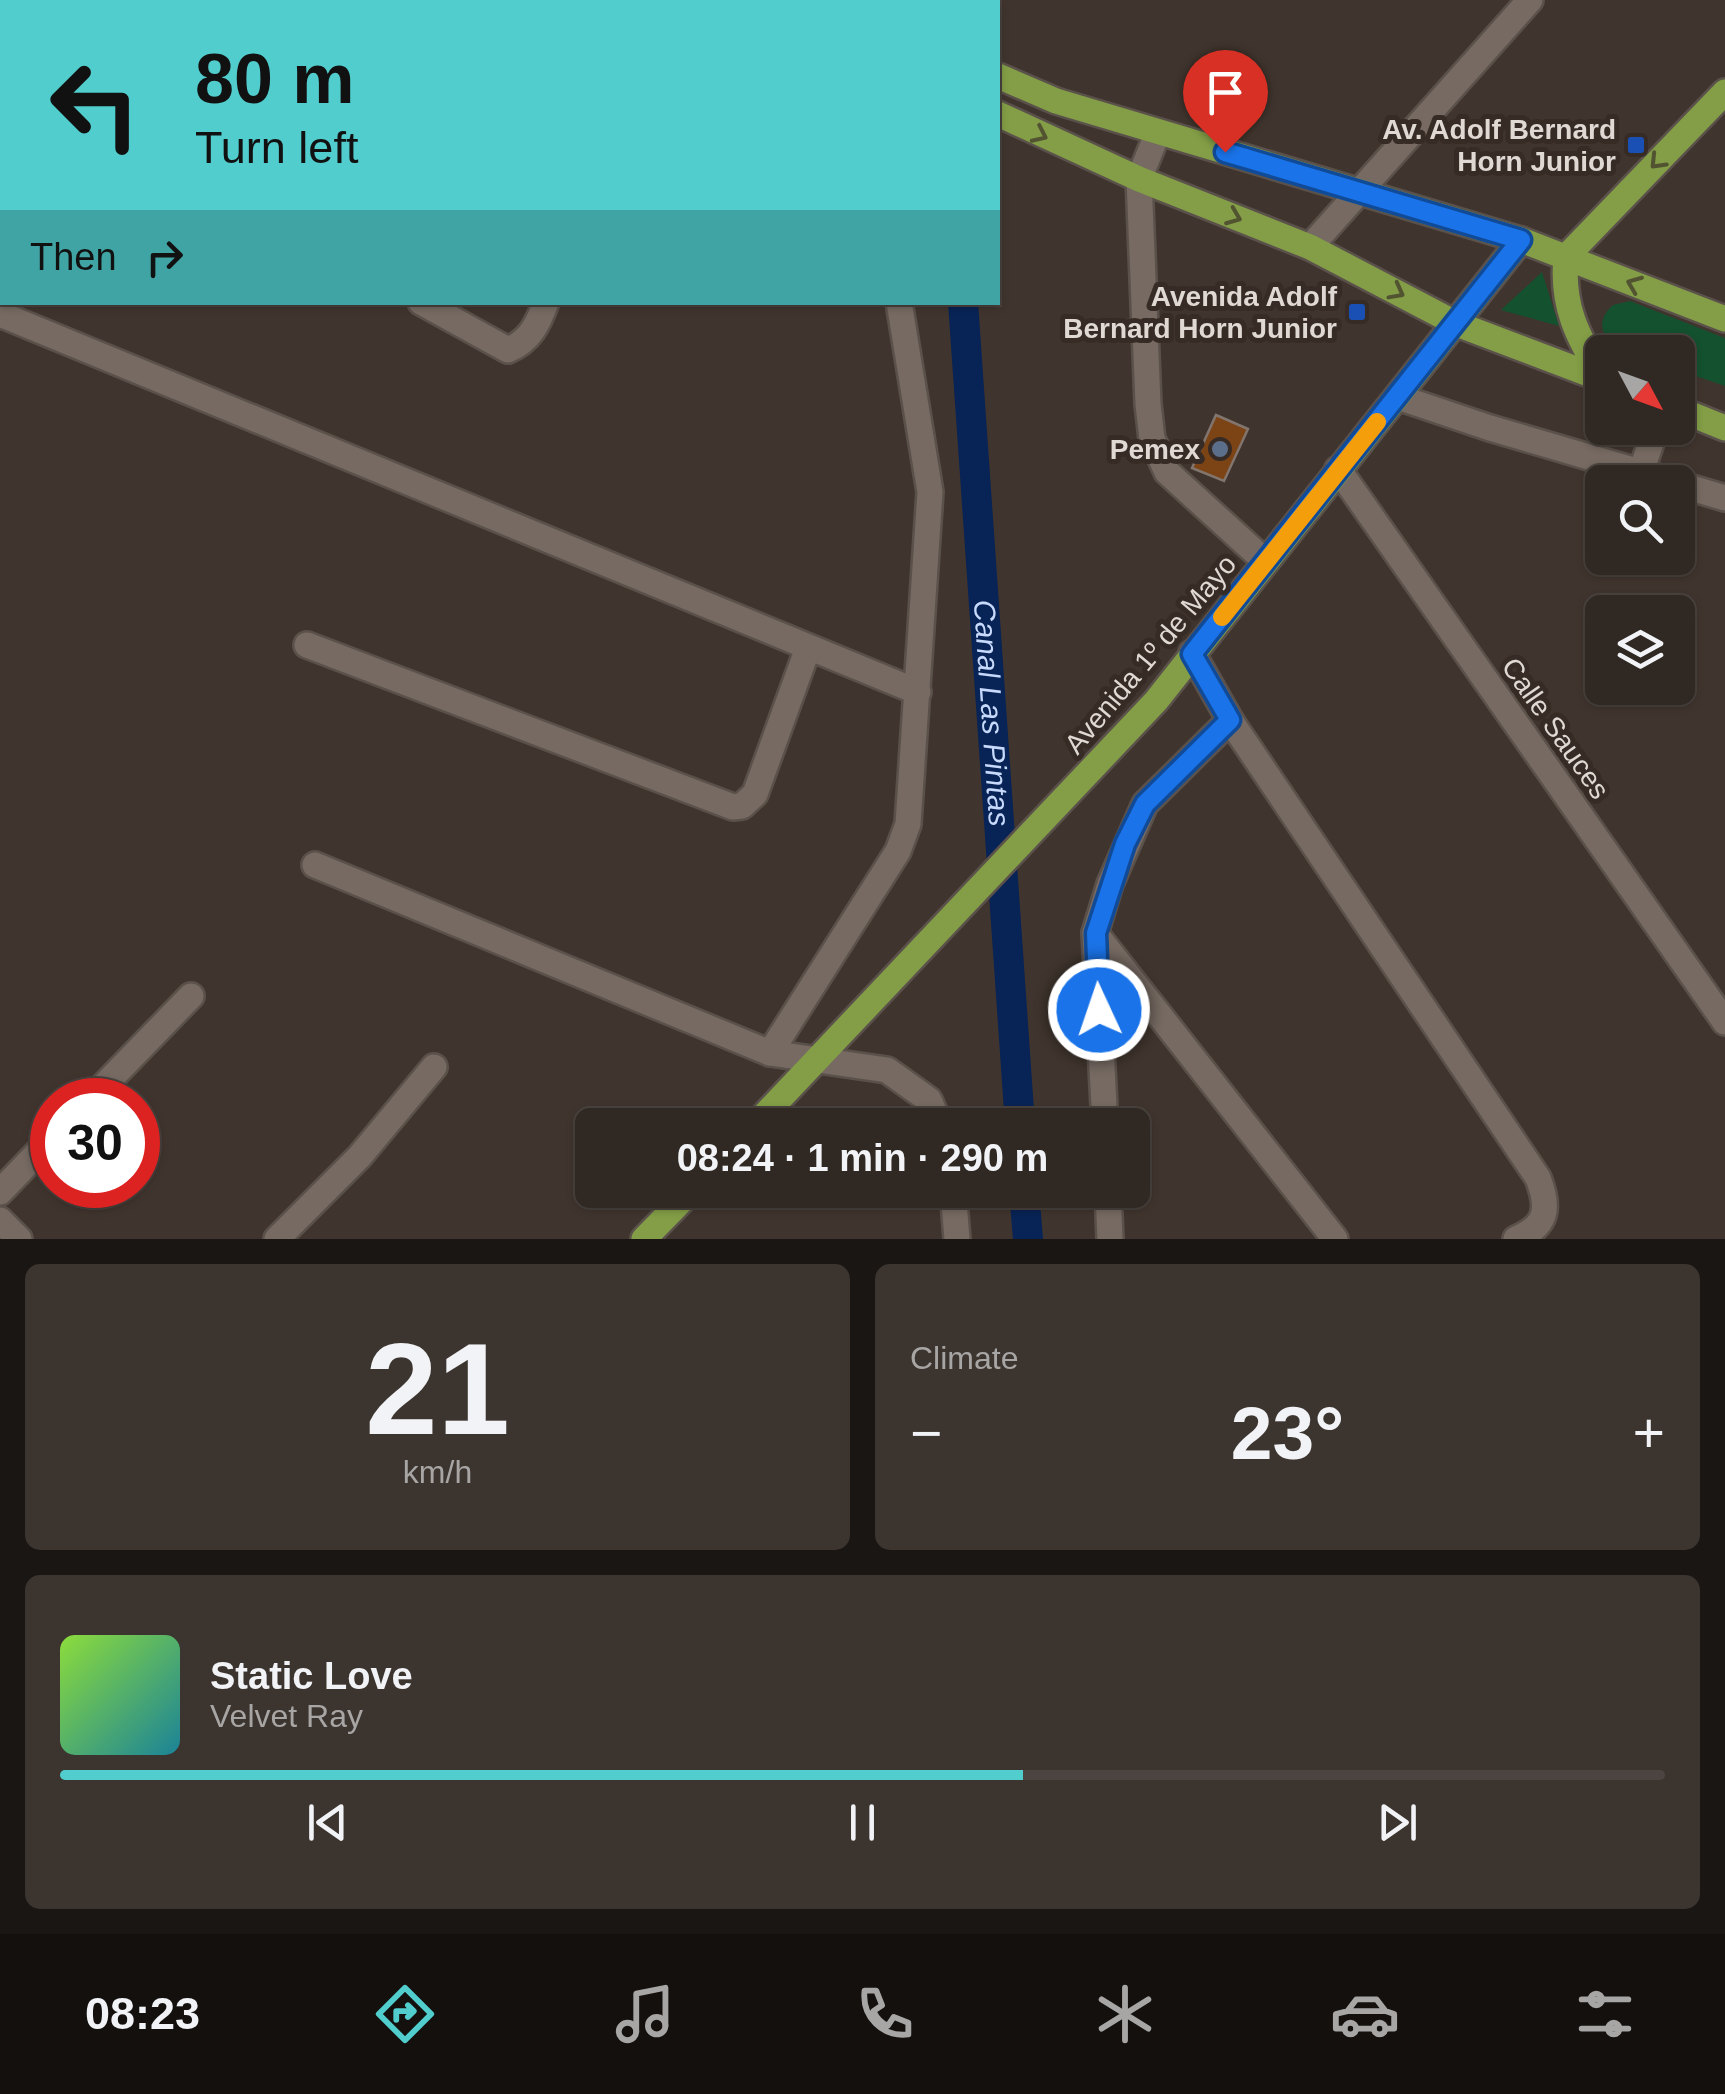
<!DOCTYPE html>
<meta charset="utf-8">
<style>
:root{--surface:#302822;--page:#3c342f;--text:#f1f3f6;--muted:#a8a6a5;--line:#4b4440;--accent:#52cdcd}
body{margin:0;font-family:Arial,sans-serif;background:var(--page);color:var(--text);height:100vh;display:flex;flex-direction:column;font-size:38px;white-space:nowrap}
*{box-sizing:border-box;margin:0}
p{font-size:32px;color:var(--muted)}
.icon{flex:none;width:55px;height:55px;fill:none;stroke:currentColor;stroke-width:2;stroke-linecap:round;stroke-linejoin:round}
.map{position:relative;height:1239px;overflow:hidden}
.sheet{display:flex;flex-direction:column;gap:25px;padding:25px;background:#1a1613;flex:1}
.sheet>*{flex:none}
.hud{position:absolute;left:0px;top:0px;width:1000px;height:305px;box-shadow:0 2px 8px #0004,0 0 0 2px var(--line);background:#52cdcd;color:#111;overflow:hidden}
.needle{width:65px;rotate:131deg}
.buttons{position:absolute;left:1585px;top:335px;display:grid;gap:20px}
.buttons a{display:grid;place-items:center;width:110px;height:110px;border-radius:15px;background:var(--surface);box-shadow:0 2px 8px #0004,0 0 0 2px var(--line);font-size:50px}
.speed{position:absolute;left:30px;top:1078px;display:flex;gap:20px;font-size:50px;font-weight:700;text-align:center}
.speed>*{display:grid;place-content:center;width:130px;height:130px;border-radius:50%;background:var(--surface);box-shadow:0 2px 8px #0004,0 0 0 2px var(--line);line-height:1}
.speed .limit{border:15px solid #d22;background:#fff;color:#111}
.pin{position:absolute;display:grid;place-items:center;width:85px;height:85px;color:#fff;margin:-102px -42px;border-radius:50% 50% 50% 0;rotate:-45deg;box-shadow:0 0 10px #0007}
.pin .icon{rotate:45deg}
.me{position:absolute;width:110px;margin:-55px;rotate:357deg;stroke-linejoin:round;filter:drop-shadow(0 0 8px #0008)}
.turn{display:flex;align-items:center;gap:35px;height:210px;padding:0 30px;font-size:45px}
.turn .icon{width:130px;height:130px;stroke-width:2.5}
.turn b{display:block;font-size:70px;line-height:85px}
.then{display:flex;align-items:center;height:95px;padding:0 30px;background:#0003;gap:20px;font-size:38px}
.big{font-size:75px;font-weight:600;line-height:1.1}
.sheet .card{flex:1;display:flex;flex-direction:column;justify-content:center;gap:15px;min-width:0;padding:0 35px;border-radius:15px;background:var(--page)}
.sheet .dial{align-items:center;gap:0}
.dial b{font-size:130px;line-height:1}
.song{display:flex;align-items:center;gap:30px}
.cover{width:120px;height:120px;border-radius:15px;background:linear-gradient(135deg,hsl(90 70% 55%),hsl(190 70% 35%))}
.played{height:10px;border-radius:5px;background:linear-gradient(90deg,var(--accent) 60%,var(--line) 60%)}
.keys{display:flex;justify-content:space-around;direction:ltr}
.heat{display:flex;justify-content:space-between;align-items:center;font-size:55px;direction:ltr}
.sheet .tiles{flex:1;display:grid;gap:25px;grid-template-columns:1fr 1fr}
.card:last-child{grid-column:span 2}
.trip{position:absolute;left:575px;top:1108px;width:575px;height:100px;border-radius:15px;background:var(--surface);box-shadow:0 2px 8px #0004,0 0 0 2px var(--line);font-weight:600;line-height:100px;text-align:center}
.tab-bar{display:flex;height:160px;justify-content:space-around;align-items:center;background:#13100e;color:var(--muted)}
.tab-bar .icon{width:70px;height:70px}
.tab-bar .selected{color:var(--accent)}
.tab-bar b{font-size:45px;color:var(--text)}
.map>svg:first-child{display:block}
.green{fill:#14512f}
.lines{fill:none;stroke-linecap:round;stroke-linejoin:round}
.canal{stroke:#082355;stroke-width:30}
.building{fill:#7c4315;stroke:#81756d;stroke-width:2.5}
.minor-casing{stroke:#5b514b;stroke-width:30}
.major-casing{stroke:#5b514b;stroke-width:30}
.minor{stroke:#766a62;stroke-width:25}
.major{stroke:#839e46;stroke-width:25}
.oneway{stroke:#515331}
.route-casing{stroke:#114b97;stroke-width:25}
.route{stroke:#1a73e8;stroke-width:18}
.slow{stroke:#f59e0b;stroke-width:18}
.transit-dot{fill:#1a4fb4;stroke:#362b25;stroke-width:4}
.service-dot{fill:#5c6f8a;stroke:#362b25;stroke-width:4}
.labels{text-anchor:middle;stroke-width:10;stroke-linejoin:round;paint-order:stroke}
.poi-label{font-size:28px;font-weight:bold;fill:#dfd8d3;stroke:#362b25;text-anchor:end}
.street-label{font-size:28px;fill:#dfd8d3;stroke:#362b25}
.water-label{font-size:30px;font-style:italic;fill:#c7dafc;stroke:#362b25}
</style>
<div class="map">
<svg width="1725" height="1239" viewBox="0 0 1725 1239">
<rect width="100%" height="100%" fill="#40352e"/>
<g class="green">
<path d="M1542 272 1559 326 1501 310Z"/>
<path d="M1630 301 1725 338V386L1678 370V352C1655 352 1614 360 1604 333 1599 322 1605 312 1613 305Z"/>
</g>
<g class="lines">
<g class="canal">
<path d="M943 0V2"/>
<path id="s1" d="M963 302 1020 1125"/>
<path d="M1024 1190 1028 1239"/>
</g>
</g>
<path class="building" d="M1216 415 1248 429 1224 481 1192 468Z"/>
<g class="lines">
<defs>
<g id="minor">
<path d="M143 2 144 0"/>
<path d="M341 2 342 0"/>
<path d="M555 2 556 0"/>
<path d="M630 2 632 0"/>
<path d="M865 2 866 0"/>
<path d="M1158 132 1139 179 1148 404 1152 439 1167 472 1266 562"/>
<path d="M1310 247 1530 0"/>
<path d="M0 253 2 249"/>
<path d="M421 302 508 350C530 341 538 324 546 302"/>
<path d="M899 302 930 492 908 824 898 851 770 1053 887 1070 929 1100 940 1125"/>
<path d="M0 314 918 692"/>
<path d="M1398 397 1490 428 1674 482"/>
<path d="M1338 469 1725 1022"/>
<path d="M1641 472 1656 428"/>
<path d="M1678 484 1725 498"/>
<path d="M307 645 733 807 742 806 755 794 808 648"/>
<path d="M1192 653 1230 720 1538 1178C1550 1209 1547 1226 1516 1239"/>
<path d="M315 865 770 1053"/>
<path d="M1095 933 1335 1239"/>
<path d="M90 1100 191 996"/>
<path d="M1105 1125 1095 933 1110 884 1145 804 1230 720"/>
<path d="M953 1190 957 1239"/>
<path d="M1108 1190 1110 1239"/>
<path d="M0 1192 52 1138"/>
<path d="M0 1220 19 1239"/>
<path d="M277 1239 360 1156 434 1067"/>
</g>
<g id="major">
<path d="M744 0 749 2"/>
<path d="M833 0 839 2"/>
<path d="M998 76 1056 101 1521 240 1725 319"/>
<path d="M998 114 1139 179 1310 247 1457 324 1602 379"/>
<path d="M1602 378C1578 336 1561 307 1566 257L1725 92"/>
<path d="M1678 409 1725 428"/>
<path d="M755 1125 1156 701 1521 240"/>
<path d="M644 1239 692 1190"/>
</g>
</defs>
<use href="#minor" class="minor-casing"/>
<use href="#major" class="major-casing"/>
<use href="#minor" class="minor"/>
<use href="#major" class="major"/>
</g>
<defs><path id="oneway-chevron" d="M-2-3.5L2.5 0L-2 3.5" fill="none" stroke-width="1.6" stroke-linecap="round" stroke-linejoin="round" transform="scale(2.5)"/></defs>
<g class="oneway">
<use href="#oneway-chevron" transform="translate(1040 135) rotate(25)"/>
<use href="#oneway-chevron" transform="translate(1657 162) rotate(134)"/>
<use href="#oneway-chevron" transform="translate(1234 217) rotate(22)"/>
<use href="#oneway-chevron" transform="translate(1634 284) rotate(-158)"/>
<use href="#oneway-chevron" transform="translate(1397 292) rotate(28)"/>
</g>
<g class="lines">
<defs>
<path id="route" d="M1099 1010 1096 933 1125 844 1145 804 1230 720 1192 654 1521 240 1225 152"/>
</defs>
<use href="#route" class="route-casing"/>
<use href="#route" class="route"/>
<path class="slow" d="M1222 617 1377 422"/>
</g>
<g class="transit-dot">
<rect x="1626" y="135" width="20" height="20" rx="5"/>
<rect x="1347" y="302" width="20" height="20" rx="5"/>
</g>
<circle class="service-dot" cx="1220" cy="449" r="10"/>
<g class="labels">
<g class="poi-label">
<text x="1616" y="139">Av. Adolf Bernard<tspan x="1616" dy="32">Horn Junior</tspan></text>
<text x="1337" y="306">Avenida Adolf<tspan x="1337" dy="32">Bernard Horn Junior</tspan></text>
<text x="1200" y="459">Pemex</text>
</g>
<g class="street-label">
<text transform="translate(1150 654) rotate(-50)" y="10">Avenida 1º de Mayo</text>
<text transform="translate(1556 728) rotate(55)" y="10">Calle Sauces</text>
</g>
<g class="water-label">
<text dy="10" stroke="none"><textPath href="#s1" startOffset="412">Canal Las Pintas</textPath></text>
</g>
</g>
</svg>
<div class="buttons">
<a><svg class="needle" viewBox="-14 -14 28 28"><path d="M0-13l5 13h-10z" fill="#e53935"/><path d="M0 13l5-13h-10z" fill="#a8a6a5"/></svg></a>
<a><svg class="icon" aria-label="search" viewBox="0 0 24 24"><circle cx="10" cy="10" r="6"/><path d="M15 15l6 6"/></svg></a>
<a><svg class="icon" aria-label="layers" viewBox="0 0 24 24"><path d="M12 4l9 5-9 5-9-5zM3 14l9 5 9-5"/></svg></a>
</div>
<div class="speed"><div class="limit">30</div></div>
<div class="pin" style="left:1225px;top:152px;background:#d93025"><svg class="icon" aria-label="arrive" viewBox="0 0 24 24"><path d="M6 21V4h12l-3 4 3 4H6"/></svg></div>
<svg class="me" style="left:1099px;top:1010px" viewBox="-20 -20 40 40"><circle r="17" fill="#1a73e8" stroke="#fff" stroke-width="3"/><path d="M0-11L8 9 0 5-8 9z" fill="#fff"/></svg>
<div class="trip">08:24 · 1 min · 290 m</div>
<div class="hud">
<div class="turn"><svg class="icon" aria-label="left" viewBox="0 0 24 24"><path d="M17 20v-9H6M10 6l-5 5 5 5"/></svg><div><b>80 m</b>Turn left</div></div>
<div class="then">Then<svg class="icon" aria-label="right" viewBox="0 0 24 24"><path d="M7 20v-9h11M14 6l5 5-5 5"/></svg></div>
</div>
</div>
<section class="sheet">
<div class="tiles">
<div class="card dial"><b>21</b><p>km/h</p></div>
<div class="card"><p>Climate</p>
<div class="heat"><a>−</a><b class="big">23°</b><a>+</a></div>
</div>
<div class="card">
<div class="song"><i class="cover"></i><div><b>Static Love</b><p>Velvet Ray</p></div></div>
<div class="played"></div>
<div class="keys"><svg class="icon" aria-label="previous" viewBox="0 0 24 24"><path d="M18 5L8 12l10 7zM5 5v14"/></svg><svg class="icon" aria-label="pause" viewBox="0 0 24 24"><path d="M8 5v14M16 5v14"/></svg><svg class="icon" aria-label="next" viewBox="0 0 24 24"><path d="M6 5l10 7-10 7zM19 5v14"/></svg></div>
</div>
</div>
</section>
<nav class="tab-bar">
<b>08:23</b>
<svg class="icon selected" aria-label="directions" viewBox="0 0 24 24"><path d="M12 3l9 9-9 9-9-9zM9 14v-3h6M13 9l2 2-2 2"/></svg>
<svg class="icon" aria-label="music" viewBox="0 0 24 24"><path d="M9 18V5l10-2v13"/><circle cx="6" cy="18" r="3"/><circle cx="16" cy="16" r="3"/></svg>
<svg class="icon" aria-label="phone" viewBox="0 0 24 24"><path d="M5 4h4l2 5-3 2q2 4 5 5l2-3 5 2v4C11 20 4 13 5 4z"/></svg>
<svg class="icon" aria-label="climate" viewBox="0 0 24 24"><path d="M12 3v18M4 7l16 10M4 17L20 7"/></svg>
<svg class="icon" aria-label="car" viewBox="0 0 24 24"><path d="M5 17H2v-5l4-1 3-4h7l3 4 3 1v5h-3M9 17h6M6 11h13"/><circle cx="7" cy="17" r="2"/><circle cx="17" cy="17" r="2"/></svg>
<svg class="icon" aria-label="filters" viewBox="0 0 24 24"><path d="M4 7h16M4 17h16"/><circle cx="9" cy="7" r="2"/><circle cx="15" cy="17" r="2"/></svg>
</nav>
